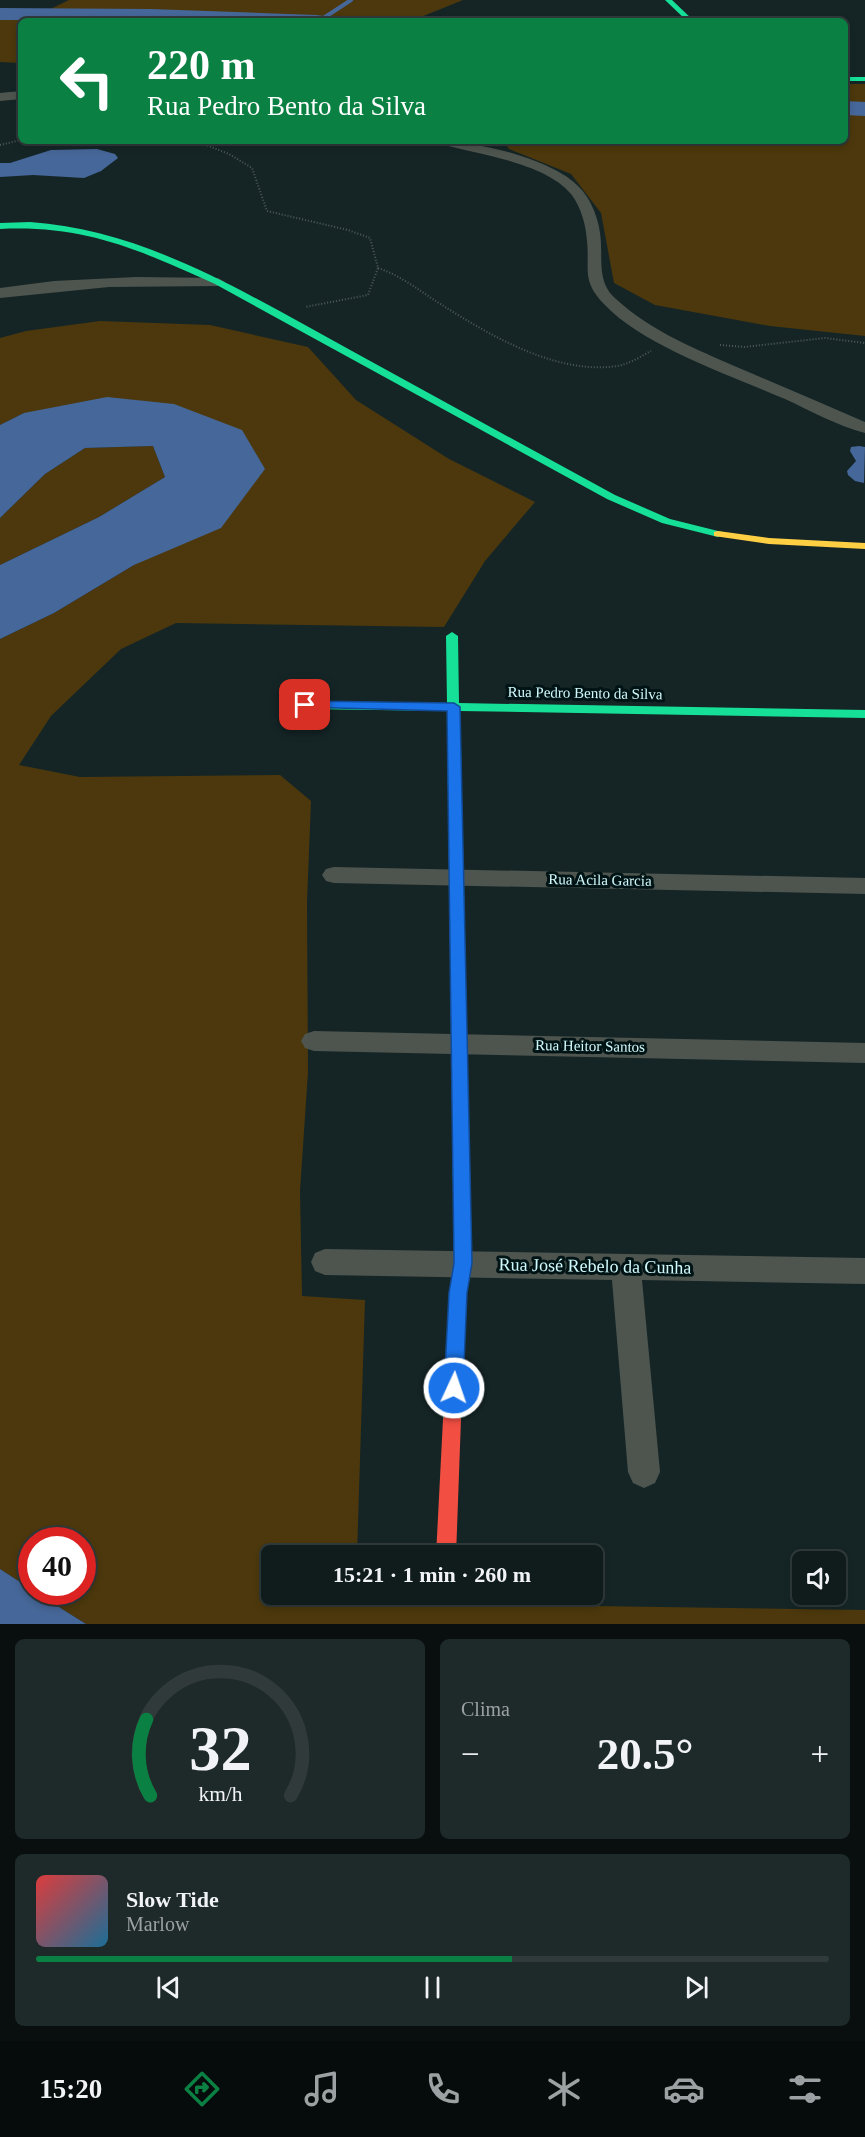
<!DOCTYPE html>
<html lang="pt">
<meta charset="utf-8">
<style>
:root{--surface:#101c1c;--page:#1e2929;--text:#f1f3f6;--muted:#9ca1a3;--line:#303a3b;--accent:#0b8043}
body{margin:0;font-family:Georgia,serif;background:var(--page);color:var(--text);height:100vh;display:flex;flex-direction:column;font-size:22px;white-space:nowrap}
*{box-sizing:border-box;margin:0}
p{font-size:20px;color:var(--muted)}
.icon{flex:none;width:33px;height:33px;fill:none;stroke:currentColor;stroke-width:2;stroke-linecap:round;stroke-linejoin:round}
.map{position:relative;height:1624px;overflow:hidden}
.panel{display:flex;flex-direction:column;gap:15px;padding:15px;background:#090f0f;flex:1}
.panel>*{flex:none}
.banner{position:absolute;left:18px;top:18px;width:830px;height:126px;border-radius:9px;box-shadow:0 3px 9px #0003,0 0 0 2px var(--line);background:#0b8043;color:#fff;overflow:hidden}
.buttons{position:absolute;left:792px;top:1551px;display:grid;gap:12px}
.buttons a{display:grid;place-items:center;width:54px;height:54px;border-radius:9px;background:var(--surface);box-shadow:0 3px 9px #0003,0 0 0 2px var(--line);font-size:30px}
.speed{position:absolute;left:18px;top:1527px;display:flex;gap:12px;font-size:30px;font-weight:700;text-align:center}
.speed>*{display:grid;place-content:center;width:78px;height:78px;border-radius:50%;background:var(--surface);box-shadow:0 3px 9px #0003,0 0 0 2px var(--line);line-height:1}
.speed .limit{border:9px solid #d22;background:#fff;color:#111}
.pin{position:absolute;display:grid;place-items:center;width:51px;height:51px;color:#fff;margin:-26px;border-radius:12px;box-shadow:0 3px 9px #0006}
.me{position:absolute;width:66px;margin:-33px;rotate:3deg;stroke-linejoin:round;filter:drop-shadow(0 0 4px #0008)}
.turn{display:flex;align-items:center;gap:21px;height:126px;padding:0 30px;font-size:27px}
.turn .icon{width:78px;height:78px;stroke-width:2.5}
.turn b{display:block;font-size:42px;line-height:51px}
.big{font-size:45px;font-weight:800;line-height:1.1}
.panel .widget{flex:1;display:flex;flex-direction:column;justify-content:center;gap:9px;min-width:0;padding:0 21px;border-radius:9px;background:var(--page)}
.panel .dial{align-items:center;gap:0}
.dial svg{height:156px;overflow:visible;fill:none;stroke:var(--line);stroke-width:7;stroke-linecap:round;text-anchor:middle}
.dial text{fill:var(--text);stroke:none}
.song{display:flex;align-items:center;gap:18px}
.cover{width:72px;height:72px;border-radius:9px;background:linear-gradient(135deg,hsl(0 70% 55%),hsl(200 70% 35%))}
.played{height:6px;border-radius:3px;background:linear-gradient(90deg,var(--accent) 60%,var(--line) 60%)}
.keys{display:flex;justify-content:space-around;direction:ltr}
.heat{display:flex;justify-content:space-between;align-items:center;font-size:33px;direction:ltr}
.panel .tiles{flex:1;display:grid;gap:15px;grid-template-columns:1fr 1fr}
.widget:last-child{grid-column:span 2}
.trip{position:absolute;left:261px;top:1545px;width:342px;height:60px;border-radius:9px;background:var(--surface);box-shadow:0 3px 9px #0003,0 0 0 2px var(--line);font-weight:800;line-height:60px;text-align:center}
.tabs{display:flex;height:96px;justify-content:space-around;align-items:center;background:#060b0b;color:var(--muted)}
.tabs .icon{width:42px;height:42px}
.tabs .active{color:var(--accent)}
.tabs b{font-size:27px;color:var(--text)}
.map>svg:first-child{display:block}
.green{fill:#4c380c}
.water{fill:#466799}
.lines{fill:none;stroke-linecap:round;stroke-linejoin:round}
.stream{stroke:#466799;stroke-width:4}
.river{fill:#466799;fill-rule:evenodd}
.path{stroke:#515b59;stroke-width:2;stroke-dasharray:1 2;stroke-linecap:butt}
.street{fill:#4e554f;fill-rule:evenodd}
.fast{fill:#16e098;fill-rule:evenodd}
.slow{fill:#ffcf43;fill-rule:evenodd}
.jam{fill:#f24e42;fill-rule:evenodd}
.route{fill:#1a73e8;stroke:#114b97;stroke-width:1.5}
.labels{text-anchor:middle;stroke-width:6;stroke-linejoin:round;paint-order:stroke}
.street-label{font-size:15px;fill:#d1fafc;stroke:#001315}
.near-street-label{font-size:18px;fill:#d1fafc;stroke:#001315}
</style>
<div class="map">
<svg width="865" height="1624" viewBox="0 0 865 1624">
<rect width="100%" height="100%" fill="#152526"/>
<g class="green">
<path d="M69 0H463L411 21H21V63L0 62V20L34 17Z"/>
<path d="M845 84H865V336L770 326 655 305 614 283 601 213 571 174 509 149 504 141H844Z"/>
<path d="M100 321 210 325 308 347 356 400 449 459 535 502 485 561 444 627 176 623 121 649 51 716 19 765 80 777 280 775 311 801 307 902 308 1072 300 1191 302 1296 365 1300 357 1555 272 1556V1594L381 1595 387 1603 865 1610V1624H86L35 1592H82V1540H32L31 1589 0 1569V639L54 613 134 565 265 469 24 413 0 425V338L26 331Z"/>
<path d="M153 446 165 477 99 517 0 565V518L45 474 85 448Z"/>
</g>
<g class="water">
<path d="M97 149 115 154 118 158 101 171 84 178 33 175 0 177V163H10L51 150Z"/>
<path d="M107 397 174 404 242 430 265 469 221 528 134 565 54 613 0 639V565L99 517 165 477 153 446 85 448 45 474 0 518V425L24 413Z"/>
<path d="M859 446 865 447 864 483 855 481 848 475 847 471 856 461 850 451 851 447Z"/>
<path d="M0 1569 31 1589 32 1592H35L86 1624H0Z"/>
</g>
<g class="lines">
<path class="stream" d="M319 21 351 0"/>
<g class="river">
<path d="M0 8 151 9 316 15 324 16 327 21 0 20Z"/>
<path d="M844 101 865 102V116L844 115Z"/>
</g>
<g class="path">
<path d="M196 141 229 154 252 168 267 211 348 230 370 238 378 268 368 295 305 307"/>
<path d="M0 145 21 140"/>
<path d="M378 268C402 276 421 292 442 305 491 336 557 375 617 366 629 364 640 357 651 351"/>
<path d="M720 345 744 347 825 338 865 343"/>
</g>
<g class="street">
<path d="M21 91V99L0 101V93Z"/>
<path d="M439 141C476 141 553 159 579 187 590 198 596 213 599 227 605 254 594 280 616 299 652 332 696 349 739 368 781 386 823 404 865 422V433C838 426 811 411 785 399 732 376 643 346 604 304 581 280 590 270 587 241 586 225 581 207 571 194 546 163 478 154 440 144Z"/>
<path d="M136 277 218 278 225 282 218 286 109 287 0 298V288L54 281Z"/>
<path d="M334 867 865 878V894L334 883 326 881 322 875 326 869Z"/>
<path d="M314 1031 865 1043V1063L314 1051 305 1048 301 1041 305 1034Z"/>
<path d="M325 1249 865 1258V1284L642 1280 660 1472 655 1483 644 1488 633 1483 628 1472 612 1280 325 1275 315 1271 311 1262 315 1253Z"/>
</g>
<g class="fast">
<path d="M665 0H672L694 21H687Z"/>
<rect x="844" y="77" width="21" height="4"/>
<path d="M30 222C148 230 250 296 352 351 439 399 527 447 615 495L670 519 722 532 724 534 718 537 662 523 607 499 215 284C139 250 86 225 0 229V223Z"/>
<path d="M452 632 458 636 459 703 865 710V718L460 711 472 1263 467 1293 461 1419 459 1425 452 1428 445 1425 443 1419 449 1293 454 1263 447 711 305 709 299 705 305 701 447 703 446 636Z"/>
</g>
<path class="slow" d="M718 531 769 538 865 543V549L769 544 714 536V532Z"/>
<path class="jam" d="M452 1410 459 1413 461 1419 456 1556H436L443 1419 445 1413Z"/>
</g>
<path class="route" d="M305 701 454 703 460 707 472 1263 467 1293 463 1388 460 1395 454 1397 447 1395 444 1388 449 1293 454 1263 447 711 300 707 298 705 300 702Z"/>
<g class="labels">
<g class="street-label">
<text transform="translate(585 693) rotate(1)" y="5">Rua Pedro Bento da Silva</text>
<text transform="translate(600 880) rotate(1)" y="5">Rua Acila Garcia</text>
<text transform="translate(590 1046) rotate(1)" y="5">Rua Heitor Santos</text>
</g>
<g class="near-street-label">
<text transform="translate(595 1266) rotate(1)" y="6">Rua José Rebelo da Cunha</text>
</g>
</g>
</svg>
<div class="buttons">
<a><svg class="icon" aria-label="sound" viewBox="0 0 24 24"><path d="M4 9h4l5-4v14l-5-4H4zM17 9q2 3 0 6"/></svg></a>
</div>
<div class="speed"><div class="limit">40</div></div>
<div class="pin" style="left:305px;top:705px;background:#d93025"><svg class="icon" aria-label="arrive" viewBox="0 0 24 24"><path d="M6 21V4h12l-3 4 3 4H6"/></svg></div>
<svg class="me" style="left:454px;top:1388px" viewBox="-20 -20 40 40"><circle r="17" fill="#1a73e8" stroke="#fff" stroke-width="3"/><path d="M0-11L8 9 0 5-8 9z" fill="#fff"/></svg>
<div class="trip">15:21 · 1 min · 260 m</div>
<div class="banner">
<div class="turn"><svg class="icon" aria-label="left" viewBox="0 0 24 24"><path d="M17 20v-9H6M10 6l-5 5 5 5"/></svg><div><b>220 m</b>Rua Pedro Bento da Silva</div></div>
</div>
</div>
<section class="panel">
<div class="tiles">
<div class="widget dial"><svg viewBox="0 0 100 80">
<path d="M14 69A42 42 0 1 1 86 69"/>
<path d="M14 69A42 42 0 0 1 12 30" stroke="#0b8043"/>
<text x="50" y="56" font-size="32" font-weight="700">32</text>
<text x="50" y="72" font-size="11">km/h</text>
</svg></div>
<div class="widget"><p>Clima</p>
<div class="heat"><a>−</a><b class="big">20.5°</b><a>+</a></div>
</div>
<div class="widget">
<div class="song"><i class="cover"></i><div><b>Slow Tide</b><p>Marlow</p></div></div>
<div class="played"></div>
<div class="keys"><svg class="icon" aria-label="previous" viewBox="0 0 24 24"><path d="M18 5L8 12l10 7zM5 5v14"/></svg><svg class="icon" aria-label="pause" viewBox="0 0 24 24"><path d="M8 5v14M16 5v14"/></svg><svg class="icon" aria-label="next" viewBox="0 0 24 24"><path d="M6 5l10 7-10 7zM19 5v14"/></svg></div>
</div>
</div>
</section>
<nav class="tabs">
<b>15:20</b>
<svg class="icon active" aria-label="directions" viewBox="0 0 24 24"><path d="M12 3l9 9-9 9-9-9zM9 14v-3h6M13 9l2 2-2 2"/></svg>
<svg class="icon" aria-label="music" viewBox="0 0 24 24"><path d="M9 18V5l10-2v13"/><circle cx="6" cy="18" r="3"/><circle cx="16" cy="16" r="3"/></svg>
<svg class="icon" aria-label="phone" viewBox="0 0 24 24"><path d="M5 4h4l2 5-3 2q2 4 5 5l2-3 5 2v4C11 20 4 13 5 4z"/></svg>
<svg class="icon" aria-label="climate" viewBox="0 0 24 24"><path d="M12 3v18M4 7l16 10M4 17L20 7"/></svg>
<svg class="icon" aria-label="car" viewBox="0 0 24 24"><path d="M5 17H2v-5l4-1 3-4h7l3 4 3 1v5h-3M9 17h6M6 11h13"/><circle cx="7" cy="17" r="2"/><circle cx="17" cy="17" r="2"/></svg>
<svg class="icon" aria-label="filters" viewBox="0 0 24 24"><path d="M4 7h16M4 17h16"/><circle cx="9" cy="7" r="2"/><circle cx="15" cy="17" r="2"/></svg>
</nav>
